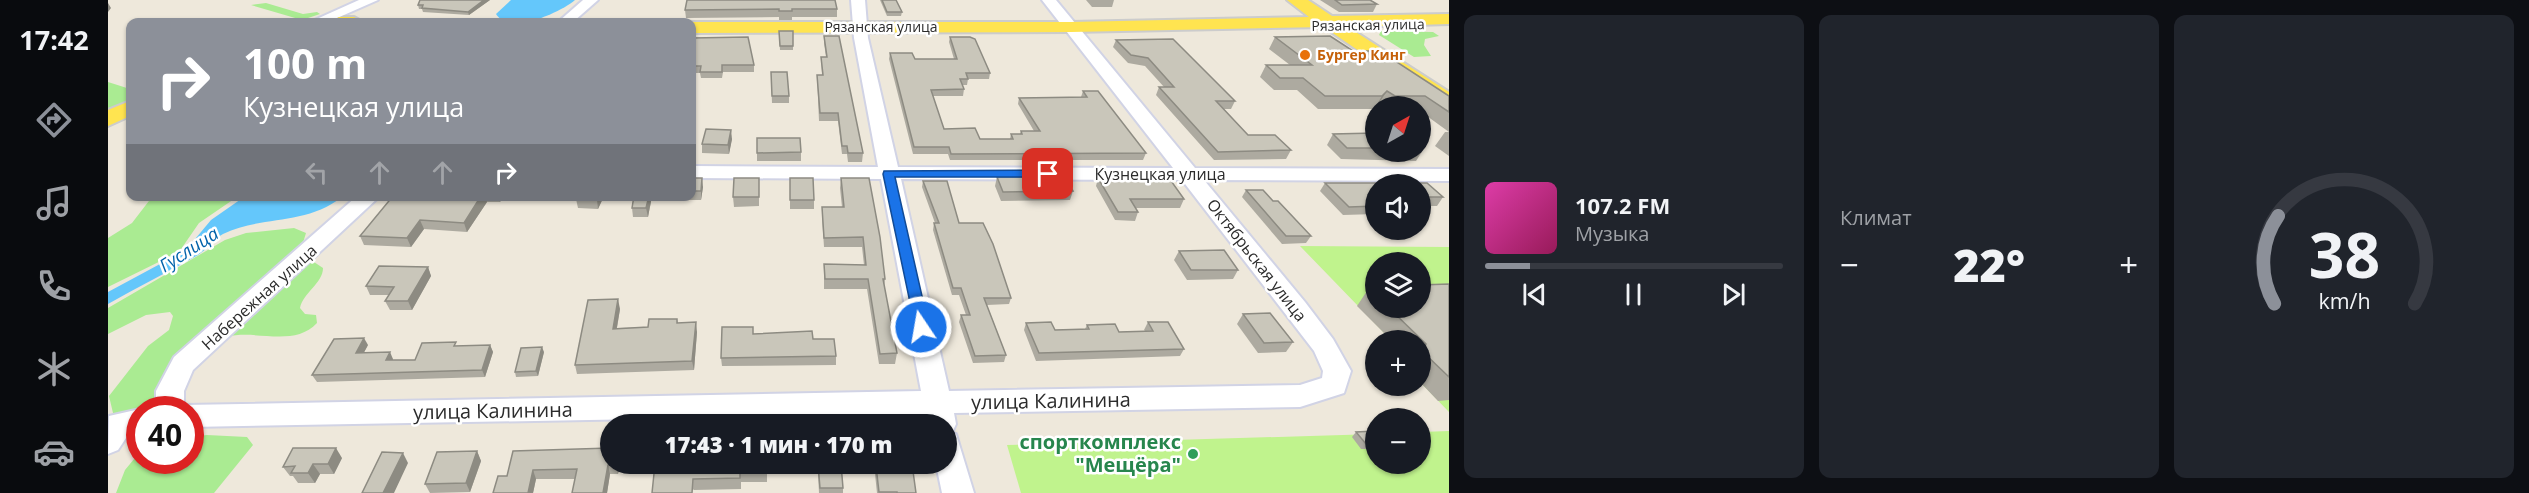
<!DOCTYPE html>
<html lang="ru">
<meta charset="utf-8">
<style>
:root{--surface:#171b24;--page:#20242c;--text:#f1f3f6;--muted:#9ea1a6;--line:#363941;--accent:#8c9099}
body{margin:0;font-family:"Open Sans",sans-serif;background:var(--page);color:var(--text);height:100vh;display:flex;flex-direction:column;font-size:22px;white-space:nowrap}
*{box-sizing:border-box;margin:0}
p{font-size:20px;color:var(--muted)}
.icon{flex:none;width:33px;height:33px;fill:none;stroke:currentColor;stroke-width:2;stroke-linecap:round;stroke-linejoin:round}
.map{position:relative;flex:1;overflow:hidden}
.drawer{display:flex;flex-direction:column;gap:15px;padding:15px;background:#0d0f14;width:1080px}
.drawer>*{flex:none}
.top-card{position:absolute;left:18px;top:18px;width:570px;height:183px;border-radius:12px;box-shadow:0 2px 4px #0004;background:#8c9099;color:#fff;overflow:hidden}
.needle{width:39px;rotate:39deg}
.controls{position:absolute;left:1257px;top:96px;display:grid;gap:12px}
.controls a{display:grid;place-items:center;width:66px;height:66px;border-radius:50%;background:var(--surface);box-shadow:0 2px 4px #0004;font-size:30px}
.speed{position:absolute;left:18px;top:396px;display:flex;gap:12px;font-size:30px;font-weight:700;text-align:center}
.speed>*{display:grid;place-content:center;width:78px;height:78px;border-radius:50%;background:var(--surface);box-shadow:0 2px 4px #0004;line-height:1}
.speed .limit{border:9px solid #d22;background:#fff;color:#111}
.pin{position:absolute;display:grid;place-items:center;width:51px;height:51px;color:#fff;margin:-26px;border-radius:12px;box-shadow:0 3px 9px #0006}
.me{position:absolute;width:66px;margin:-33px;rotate:348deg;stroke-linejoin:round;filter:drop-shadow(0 0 4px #0008)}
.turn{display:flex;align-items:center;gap:21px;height:126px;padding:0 18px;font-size:27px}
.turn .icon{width:78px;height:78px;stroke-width:2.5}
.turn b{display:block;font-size:42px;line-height:51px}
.lanes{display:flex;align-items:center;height:57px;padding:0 18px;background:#0003;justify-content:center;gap:30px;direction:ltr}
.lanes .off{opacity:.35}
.big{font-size:45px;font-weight:800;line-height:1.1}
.drawer .card{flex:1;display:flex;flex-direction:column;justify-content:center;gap:9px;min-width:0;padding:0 21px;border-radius:12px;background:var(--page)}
.drawer .dial{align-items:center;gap:0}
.dial svg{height:156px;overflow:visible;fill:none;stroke:var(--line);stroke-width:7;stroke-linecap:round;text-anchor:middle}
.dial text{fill:var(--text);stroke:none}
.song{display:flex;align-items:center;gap:18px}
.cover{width:72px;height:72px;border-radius:9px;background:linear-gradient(135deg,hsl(320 70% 55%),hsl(330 70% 35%))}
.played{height:6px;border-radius:3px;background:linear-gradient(90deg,var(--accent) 15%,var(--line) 15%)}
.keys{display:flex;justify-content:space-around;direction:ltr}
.heat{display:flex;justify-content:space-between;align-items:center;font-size:33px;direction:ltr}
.drawer .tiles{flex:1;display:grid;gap:15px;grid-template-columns:repeat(3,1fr)}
.trip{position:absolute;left:492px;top:414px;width:357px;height:60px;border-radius:30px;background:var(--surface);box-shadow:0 2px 4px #0004;font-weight:800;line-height:60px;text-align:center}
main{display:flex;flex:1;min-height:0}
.menu{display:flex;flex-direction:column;width:108px;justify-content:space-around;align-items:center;background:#090b0e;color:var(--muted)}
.menu .icon{width:42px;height:42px}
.menu .current{color:var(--accent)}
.menu b{font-size:27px;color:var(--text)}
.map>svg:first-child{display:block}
.green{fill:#aaeb92}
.pitch{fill:#c0f38d;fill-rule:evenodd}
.water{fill:#64c7fb}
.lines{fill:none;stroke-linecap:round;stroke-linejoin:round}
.minor-casing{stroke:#d1d3e5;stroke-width:4}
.major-casing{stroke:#ccc;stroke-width:4}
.minor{fill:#fff;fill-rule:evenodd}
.major{fill:#ffe450;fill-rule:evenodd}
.wall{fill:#adaaa0}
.shaded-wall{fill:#8d8b82}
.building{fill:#c9c6ba;stroke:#8d8b82;stroke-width:1.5}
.route{fill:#1a73e8;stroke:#114b97;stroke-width:1.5}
.food-dot{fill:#e8710a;stroke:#fff;stroke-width:2}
.leisure-dot{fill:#2e9e5b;stroke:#fff;stroke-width:2}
.labels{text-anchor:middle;stroke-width:5;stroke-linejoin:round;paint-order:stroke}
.far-street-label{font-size:14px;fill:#2b2b2b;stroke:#fff}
.far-food-label{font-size:14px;font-weight:bold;fill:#c56008;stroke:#fff;text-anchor:start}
.street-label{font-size:16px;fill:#2b2b2b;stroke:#fff}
.water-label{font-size:18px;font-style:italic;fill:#0062aa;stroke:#fff}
.near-street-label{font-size:20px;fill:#2b2b2b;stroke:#fff}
.near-leisure-label{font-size:20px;font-weight:bold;fill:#27864d;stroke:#fff;text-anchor:end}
</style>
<main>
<nav class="menu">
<b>17:42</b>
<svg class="icon current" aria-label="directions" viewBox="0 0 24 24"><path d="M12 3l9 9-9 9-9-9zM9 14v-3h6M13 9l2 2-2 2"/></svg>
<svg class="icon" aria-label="music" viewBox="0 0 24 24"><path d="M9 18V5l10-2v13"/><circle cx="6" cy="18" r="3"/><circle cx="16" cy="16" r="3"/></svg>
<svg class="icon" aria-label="phone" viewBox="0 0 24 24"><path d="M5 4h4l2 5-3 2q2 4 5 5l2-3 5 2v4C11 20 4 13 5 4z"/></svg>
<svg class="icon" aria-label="climate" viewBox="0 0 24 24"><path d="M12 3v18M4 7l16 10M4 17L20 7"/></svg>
<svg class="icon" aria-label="car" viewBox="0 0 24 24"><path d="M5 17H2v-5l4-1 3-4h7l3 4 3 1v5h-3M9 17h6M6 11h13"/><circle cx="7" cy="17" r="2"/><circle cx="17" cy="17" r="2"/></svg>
</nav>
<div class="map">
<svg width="1341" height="493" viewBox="0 0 1341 493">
<rect width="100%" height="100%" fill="#eee8db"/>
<g class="green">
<path d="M158 3 195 14 209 12 212 14 194 20 143 5Z"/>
<path d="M1273 31 1325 32 1331 36 1317 39 1316 45 1323 56 1306 57 1271 35Z"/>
<path d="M0 82 22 89V102L0 113Z"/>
<path d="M44 197H129L91 223 71 252 0 287V238L24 223Z"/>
<path d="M186 228 198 233 194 246 203 260 215 268C215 283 195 293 192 308L197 314 208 315 209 323C186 348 147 329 119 337 96 358 39 424 5 413L1 396 40 346 61 330 65 316 62 312 38 315 0 334V308L117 240 138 233Z"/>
<path d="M99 435 139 437 145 445 106 493H8L17 470 31 453 32 460H82L83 437Z"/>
</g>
<g class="pitch">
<path d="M1192 246 1341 247V412L1313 383 1312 340H1283ZM1268 262H1312V308H1268Z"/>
<path d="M1341 431V493H913L899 445 1267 434 1268 464H1312L1313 432Z"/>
</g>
<g class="water">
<path d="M403 0H467C453 12 402 36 388 14Z"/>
<path d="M136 197H234C197 226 154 215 115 234 106 239 99 249 90 255 60 272 30 287 0 304V292L78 250 103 220Z"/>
</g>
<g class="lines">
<defs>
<g id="minor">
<path d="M251 0H270L220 22H202Z"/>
<path d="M475 0H490L465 22H450Z"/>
<path d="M743 0H757L760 38 790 167 1065 168 934 0H948L1087 168 1341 169V181L1096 180 1197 302 1225 339 1243 371 1236 393 1192 407 846 413 848 424 844 433 848 434 866 493H834L828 464H838V424H820L818 414 82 427V410H48V391L66 357 249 196H272L85 370 76 391V405L813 391 773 179 584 178V166L770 167 746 38ZM793 179 1074 180 1206 351 1215 371 1214 378 1192 385 841 391Z"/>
<path d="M32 409V433L20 435 10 450 0 454 1 416Z"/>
</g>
<g id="major">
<path d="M1179 0H1200L1224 16 1341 14V24L1240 27 1341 92V109L1333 107 1216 27 963 32 584 33V22H963L1201 17Z"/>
<path d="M231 17H246L255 22H222Z"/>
<path d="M22 101V116L0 126V110Z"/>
</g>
</defs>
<use href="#minor" class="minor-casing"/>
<use href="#major" class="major-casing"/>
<use href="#minor" class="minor"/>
<use href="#major" class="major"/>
</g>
<g class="wall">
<path d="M382 0 361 15 315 12 314 9H311L310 5Z"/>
<path d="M772 0H788L794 12 793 16H779Z"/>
<path d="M978 0H1006L1004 7H984Z"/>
<path d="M1212 0H1262L1269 4 1265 12H1231Z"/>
<path d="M729 9V17H684V20H671V17L578 18 577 10Z"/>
<path d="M671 31H685V50H672Z"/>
<path d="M716 36 755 153 754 162H740L739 154H734L730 121H711L709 75H714L713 57H718L716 43Z"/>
<path d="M842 37 882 73 881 79H860L859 85H854L856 89 855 96H825L836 129 872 139H902L903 134H912L913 131H926L910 104 911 98 973 97 975 91 1038 153 1035 160H842L840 154H805L781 59 782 53 807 59H846L841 42Z"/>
<path d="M1167 37 1245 51 1341 96V132L1312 111V106H1275L1271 103 1269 106H1268L1267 109H1210L1189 90H1166L1152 77 1158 65H1182L1161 49Z"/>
<path d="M584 38 646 65V72H615L614 78H593L592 73H584Z"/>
<path d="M1008 40 1127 101 1123 109H1116L1140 135 1183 150 1178 159 1106 160 1048 95 1051 87H1056L1037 66 1020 63 1005 47Z"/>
<path d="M663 72 681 96V103H664Z"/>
<path d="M1337 132H1341V156L1327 146Z"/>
<path d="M1268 133V152H1312V148L1315 150 1308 161 1233 159 1219 145 1225 134Z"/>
<path d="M624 139 621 154 594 153V144Z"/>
<path d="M693 152V161H649V153Z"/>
<path d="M889 177 965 191 962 200 893 201 887 186Z"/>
<path d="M584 178 595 187 593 200H571L570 196H584Z"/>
<path d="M651 178V206L626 207 625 197Z"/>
<path d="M682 178 706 200V209H682Z"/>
<path d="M733 178 777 279 776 287 789 353 787 364H771L759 289H716V264L756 265 754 247H716L714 217V207H734L732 188Z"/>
<path d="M990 178 1076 199 1072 208H1027L1030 212 1027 221 1007 220 988 186Z"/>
<path d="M815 181 851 223 903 298 901 304 879 305 898 355 896 362 865 363 851 322 853 315H858L851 295H844L825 230 826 223H827L814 187Z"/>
<path d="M1217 183H1319L1335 197 1329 206H1312V184H1268V214L1235 215 1212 191Z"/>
<path d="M1138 190 1203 236 1198 243 1174 244 1134 197Z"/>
<path d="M285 196H395L392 202H379L359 232 316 229 303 247 256 245 252 236Z"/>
<path d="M469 196H496L490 209 470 208 468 199Z"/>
<path d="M544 196 540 217H525L524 208Z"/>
<path d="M1071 251 1130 270 1125 279 1079 280 1066 260Z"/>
<path d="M320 267 323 276 304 310H282L277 301 281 295H262L258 286Z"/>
<path d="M1341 284V400L1330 401 1312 382V340H1283L1249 306 1261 288 1268 287V308H1312Z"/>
<path d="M512 309 509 328 540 327 569 319 570 323 589 332 586 370 469 374 467 365Z"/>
<path d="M1135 314 1185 342 1178 352 1150 353 1129 324Z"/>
<path d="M1040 322 1076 349 1072 356 928 361 916 330 918 323 947 330 977 329 979 325 1011 332 1037 331 1036 330Z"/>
<path d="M645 334 705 339 728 356V365L614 366 613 358Z"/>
<path d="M260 345 256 352 285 359V360H307L350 346 382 345 385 352 377 377 209 382 204 375Z"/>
<path d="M436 352 430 376 408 377 407 372Z"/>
<path d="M1268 431V449H1253L1244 437 1248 432Z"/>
<path d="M369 451 373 461 362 492 322 493 317 484Z"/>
<path d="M405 451 502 464H512L510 474H502L499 493H464L467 479H428L425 493H385L399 476Z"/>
<path d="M234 458 226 474H212L207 483H190L185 476H182L175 467Z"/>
<path d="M547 464H733L735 488V493H711L710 473 659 474V482H633V489L586 490Z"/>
<path d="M778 464H804L808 493H769L767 474 768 466H779Z"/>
</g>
<g class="shaded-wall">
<path d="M376 0H382L361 15 360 12Z"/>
<path d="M0 3 3 8 0 12Z"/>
<path d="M1279 91 1271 103 1268 106 1274 96Z"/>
<path d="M623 130 624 139 621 154 620 145Z"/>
<path d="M594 178 595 187 593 200V191Z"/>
<path d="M373 196H377L379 202 359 232 356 223Z"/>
<path d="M390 196H395L392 202Z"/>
<path d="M490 196H496L490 209 489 200Z"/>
<path d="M541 196H544L540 217 538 208Z"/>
<path d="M312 220 316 229 303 247 299 238Z"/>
<path d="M320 267 323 276 304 310 300 301Z"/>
<path d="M510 299 512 309 507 338 505 329Z"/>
<path d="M588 322 589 332 586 370 584 361Z"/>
<path d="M256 338 260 345 252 360 248 353Z"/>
<path d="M382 345 385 352 377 377 374 370Z"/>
<path d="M434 347 436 352 430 376 428 371Z"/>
<path d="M282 352 285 359 281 367 278 360Z"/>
<path d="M228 448 234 458 226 474 220 464Z"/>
<path d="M369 451 373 461 362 492 358 483Z"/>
<path d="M295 453 300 463 286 493H275Z"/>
<path d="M205 464 212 474 207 483 200 473Z"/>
<path d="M508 464H512L510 474Z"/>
<path d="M500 465 502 474 499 493H495Z"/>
<path d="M425 470 428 479 425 493H420Z"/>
</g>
<g class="building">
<path d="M312 0H376L360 12 314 8 315 5H310Z"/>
<path d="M579 0H727L729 9H684V11H671V9L577 10Z"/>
<path d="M774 0H788L794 12H779Z"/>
<path d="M1227 0H1262L1269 4 1234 5Z"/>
<path d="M671 31H685V46H672Z"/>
<path d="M716 36H731L755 153H740L739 146H734L730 113H712L709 75H715L713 57H719Z"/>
<path d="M1222 36 1245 51H1272L1341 96V112L1317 96H1287L1279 91 1274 96H1217L1195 78H1172L1158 65H1204L1167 37Z"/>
<path d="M640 37 646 65H614V72H592L593 66H584V38Z"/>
<path d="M842 37H862L867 39 882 73H858L860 79H852L856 89 823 90 836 129 867 128 872 139H905L903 134H914L913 131H932L911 98 979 97 975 91H990L1038 153 843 154 841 147H806L782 53H804L807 59H849Z"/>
<path d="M1065 39 1127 101H1108L1140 135H1167L1183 150 1110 152 1051 87H1066L1040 58 1023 55 1008 40Z"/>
<path d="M663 72H679L681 96H664Z"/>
<path d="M598 129 623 130 620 145 594 144Z"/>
<path d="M1268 133V148H1239L1225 134Z"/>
<path d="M649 138H692L693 152 649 153Z"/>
<path d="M889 177H958L965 191 895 192Z"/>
<path d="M584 178H594L593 191H584Z"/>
<path d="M626 178H651V197H625Z"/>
<path d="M682 178H705L706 200H682Z"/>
<path d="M733 178H761L772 237 777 279H775L789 353 772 354 760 279H717L716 264 758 265 755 237 716 238 714 207H736Z"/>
<path d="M990 178H1061L1076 199H1022L1030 212H1010Z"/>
<path d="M815 181H839L851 223H875L885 244 903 298H876L898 355 867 356 853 315H862L853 288H845L826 223H831Z"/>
<path d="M1217 183H1319L1335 197H1312V184H1268V206L1241 207Z"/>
<path d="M1138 190H1155L1165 201H1170L1203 236H1178Z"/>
<path d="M285 196H373L356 223 312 220 299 238 252 236Z"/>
<path d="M469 196H490L489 200 468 199Z"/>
<path d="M526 196H541L538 208H524Z"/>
<path d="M1116 250 1130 270H1083L1071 251Z"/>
<path d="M271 266 320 267 300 301H277L286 287 258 286Z"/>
<path d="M1341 284V377L1315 352 1318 344 1281 308H1312V285Z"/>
<path d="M1268 287V294L1261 288Z"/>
<path d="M510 299 505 329 540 327 541 319H569V323L588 322 584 361 467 365 480 300Z"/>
<path d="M1162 313 1185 342 1156 343 1135 314Z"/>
<path d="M943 322 947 330 981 329 979 325 1007 324 1011 332 1045 331 1040 322H1060L1076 349 931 353 918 323Z"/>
<path d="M614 327H645V334L704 331 705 339H726L728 356 613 358Z"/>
<path d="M256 338 248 353 282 352 278 360H307L314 343 348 342 346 346 382 345 374 370 204 375 226 339Z"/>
<path d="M434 347 428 371 407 372 413 348Z"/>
<path d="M1268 431V444H1258L1248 432Z"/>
<path d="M185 448H228L220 464H205L200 473H183L187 466 175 467Z"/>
<path d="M502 448V464H508L500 465 495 493H464L469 469 425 470 420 493H385L390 476H399L405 451Z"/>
<path d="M369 451 358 483 317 484 329 452Z"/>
<path d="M274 452 295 453 275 493H254Z"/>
<path d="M547 464H658V471L632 472V478L585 479 584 493H544Z"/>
<path d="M710 464H733L735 488H712Z"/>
<path d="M781 464H804L808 493H789V492H771L768 466H781Z"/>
</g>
<path class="route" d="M940 170 944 171V177H787L821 327 819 331H808L775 174 776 171Z"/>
<circle class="food-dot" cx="1197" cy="55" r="6"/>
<circle class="leisure-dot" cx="1085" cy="454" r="6"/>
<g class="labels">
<g class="far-street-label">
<text transform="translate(1260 25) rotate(-1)" y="5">Рязанская улица</text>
<text x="773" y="32">Рязанская улица</text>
</g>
<g class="far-food-label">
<text x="1209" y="60">Бургер Кинг</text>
</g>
<g class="street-label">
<text x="1052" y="180">Кузнецкая улица</text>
<text transform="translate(1149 260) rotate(52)" y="6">Октябрьская улица</text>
<text transform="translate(151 297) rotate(-42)" y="6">Набережная улица</text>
</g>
<g class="water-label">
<text transform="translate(81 250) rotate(-33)" y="6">Гуслица</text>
</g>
<g class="near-street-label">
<text transform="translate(943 401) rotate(-1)" y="7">улица Калинина</text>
<text transform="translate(385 411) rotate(-1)" y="7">улица Калинина</text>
</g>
<g class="near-leisure-label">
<text x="1073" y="449">спорткомплекс<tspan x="1073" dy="23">"Мещёра"</tspan></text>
</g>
</g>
</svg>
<div class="controls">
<a><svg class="needle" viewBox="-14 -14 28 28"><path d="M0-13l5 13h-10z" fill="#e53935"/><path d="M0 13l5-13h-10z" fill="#9ea1a6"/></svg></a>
<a><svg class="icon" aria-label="sound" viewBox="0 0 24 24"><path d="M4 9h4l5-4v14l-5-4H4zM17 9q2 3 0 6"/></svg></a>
<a><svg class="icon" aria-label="layers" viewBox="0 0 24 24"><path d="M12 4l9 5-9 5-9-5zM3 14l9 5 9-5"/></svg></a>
<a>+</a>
<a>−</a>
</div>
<div class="speed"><div class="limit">40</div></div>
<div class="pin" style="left:940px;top:174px;background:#d93025"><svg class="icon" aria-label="arrive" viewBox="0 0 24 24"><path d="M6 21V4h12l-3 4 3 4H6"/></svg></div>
<svg class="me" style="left:813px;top:327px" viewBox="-20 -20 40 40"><circle r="17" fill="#1a73e8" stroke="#fff" stroke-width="3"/><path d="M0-11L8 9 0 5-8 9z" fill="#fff"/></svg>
<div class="trip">17:43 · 1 мин · 170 m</div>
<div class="top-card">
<div class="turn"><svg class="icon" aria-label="right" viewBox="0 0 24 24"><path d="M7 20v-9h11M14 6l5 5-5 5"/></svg><div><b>100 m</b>Кузнецкая улица</div></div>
<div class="lanes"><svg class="icon off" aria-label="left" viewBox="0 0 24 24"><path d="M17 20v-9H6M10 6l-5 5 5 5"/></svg><svg class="icon off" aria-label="ahead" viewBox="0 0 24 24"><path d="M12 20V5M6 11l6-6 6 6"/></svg><svg class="icon off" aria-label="ahead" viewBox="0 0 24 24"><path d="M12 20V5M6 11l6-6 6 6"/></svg><svg class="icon" aria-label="right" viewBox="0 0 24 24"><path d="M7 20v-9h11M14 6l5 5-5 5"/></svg></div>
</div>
</div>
<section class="drawer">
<div class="tiles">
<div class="card">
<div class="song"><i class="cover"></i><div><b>107.2 FM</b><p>Музыка</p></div></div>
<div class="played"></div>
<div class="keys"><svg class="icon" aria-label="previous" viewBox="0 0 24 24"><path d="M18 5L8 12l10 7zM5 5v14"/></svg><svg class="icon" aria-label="pause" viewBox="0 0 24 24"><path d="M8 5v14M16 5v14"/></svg><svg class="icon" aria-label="next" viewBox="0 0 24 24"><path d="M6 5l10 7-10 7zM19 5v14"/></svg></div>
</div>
<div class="card"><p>Климат</p>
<div class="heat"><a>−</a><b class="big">22°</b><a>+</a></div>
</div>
<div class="card dial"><svg viewBox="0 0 100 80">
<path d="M14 69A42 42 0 1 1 86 69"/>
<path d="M14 69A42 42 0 0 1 16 24" stroke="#8c9099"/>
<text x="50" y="56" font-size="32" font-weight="700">38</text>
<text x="50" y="72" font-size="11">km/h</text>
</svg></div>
</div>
</section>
</main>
